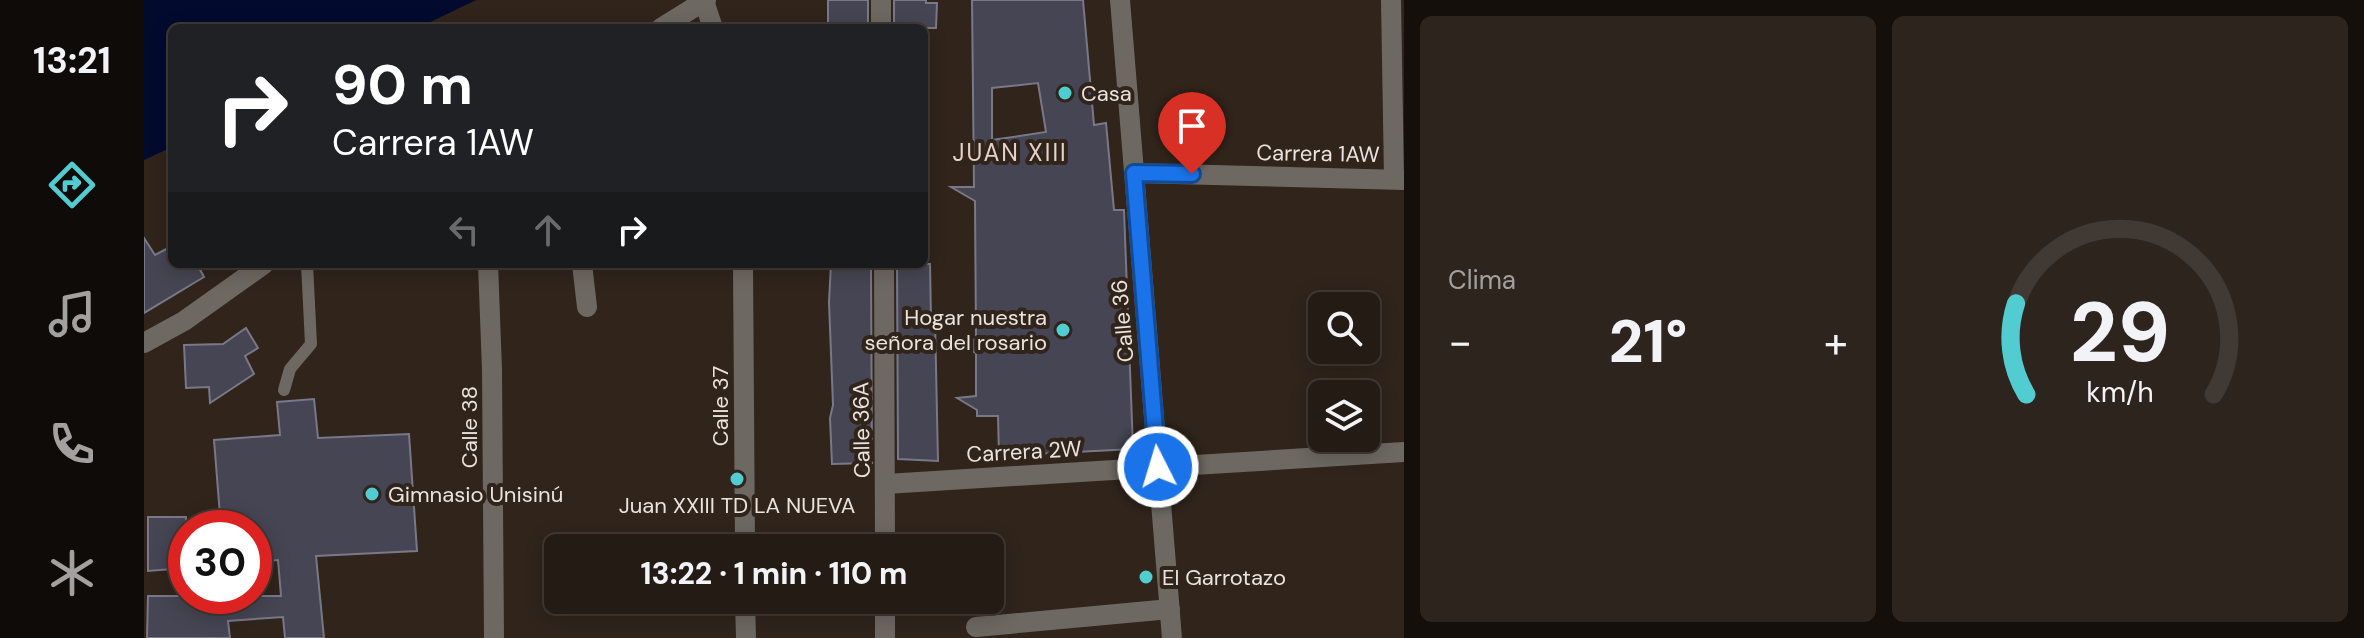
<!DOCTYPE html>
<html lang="es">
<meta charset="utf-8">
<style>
:root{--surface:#241b14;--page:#2c241d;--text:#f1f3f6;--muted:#a3a1a0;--line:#413934;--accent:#51ccd1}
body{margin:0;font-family:"DM Sans",sans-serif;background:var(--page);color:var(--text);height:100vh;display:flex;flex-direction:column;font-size:30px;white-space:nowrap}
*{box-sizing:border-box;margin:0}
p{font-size:26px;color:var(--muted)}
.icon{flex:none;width:44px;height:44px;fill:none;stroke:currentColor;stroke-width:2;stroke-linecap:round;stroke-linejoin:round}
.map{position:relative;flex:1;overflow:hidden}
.drawer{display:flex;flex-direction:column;gap:16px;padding:16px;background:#140f0b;width:960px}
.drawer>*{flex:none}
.top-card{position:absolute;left:24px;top:24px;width:760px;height:244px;border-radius:12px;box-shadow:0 4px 20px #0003,0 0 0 2px var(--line);background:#202124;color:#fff;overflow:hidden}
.tools{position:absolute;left:1164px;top:292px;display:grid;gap:16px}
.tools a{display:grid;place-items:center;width:72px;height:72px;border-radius:12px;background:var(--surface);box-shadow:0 4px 20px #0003,0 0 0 2px var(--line);font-size:40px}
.speed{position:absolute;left:24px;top:510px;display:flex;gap:16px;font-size:40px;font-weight:700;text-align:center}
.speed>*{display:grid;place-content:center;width:104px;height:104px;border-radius:50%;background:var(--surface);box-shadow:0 4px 20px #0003,0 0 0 2px var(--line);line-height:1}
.speed .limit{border:12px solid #d22;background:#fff;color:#111}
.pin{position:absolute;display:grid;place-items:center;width:68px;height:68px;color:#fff;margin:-82px -34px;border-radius:50% 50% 50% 0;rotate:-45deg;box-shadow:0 0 8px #0007}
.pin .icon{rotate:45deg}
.me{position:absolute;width:88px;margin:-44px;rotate:355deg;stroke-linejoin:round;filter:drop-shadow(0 0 6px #0008)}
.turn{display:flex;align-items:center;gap:28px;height:168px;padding:0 32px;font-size:36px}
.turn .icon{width:104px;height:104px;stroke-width:2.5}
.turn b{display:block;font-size:56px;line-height:68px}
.lanes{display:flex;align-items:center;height:76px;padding:0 32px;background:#0003;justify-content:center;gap:40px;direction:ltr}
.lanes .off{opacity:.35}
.big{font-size:60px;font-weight:800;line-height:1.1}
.drawer .card{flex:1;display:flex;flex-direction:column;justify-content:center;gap:12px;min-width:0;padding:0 28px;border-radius:12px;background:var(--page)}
.drawer .dial{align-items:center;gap:0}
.dial svg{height:208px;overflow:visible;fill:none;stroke:var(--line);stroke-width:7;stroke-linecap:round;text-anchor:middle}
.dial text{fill:var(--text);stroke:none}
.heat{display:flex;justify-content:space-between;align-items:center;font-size:44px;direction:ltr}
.drawer .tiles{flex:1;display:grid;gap:16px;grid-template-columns:repeat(2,1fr)}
.trip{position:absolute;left:400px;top:534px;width:460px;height:80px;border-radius:12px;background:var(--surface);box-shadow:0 4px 20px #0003,0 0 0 2px var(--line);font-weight:800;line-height:80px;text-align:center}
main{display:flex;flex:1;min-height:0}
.menu{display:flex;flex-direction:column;width:144px;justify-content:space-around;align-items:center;background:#0e0b08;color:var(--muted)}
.menu .icon{width:56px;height:56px}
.menu .active{color:var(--accent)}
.menu b{font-size:36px;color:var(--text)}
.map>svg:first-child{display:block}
.water{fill:#020a2e}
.building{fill:#454553;stroke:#787888;stroke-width:2;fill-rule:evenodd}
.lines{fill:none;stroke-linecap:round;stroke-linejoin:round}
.service{stroke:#6d6862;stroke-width:12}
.minor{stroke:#6d6862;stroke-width:20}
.tertiary{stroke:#6d6862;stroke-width:20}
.route-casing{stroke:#114b97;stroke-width:20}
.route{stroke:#1a73e8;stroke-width:14}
.poi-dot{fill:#51ccd1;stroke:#30241b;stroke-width:3}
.labels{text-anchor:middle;stroke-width:8;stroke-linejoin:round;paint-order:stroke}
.poi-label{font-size:22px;fill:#ebe3dd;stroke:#30241b;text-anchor:start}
.street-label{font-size:22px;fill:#ebe3dd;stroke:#30241b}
.neighbourhood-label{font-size:24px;letter-spacing:2px;fill:#e4d4c8;stroke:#30241b}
</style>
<main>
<nav class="menu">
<b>13:21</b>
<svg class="icon active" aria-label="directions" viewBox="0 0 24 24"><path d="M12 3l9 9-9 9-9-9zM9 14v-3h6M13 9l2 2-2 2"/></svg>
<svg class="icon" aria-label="music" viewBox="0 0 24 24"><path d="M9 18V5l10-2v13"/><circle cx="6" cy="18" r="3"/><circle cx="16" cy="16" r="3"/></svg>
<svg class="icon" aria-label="phone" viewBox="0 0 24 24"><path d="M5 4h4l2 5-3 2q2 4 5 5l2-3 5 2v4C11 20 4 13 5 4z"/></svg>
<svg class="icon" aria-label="climate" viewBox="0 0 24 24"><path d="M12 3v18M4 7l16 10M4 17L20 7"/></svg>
</nav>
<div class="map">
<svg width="1260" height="638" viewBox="0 0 1260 638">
<rect width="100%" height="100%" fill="#30241b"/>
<path class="water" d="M0 0H332L274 28H28V147L0 160Z"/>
<g class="building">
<rect x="684" y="0" width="40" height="28"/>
<path d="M750 0H782V3H793L792 28H750Z"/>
<path d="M828 0H939L950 125 962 123 970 210H980L989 449 855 456 854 416H833V410L813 398 832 396V353L830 352 829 340 832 339 831 201 807 187H830ZM894 83 902 132 848 140V88Z"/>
<path d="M0 238 11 255 28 246V264H53L60 277 0 313Z"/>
<path d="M687 264H727L728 463 688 464 686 418 689 405 685 302Z"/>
<path d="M753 264H786L787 320H791L794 461 754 459Z"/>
<path d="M102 328 114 348 101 356 110 374 66 403 65 387 42 388 40 345 79 344Z"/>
<path d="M170 399 174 438 265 434 273 551 172 556 180 638H141L139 617 84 621 86 638H3L4 596H137L134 560 110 562V528H77L70 440 136 435 133 402Z"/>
<path d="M4 517H42L41 568 4 571Z"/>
</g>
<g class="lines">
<path class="service" d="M140 390 146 369 167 344 163 264"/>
<g class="minor">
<path d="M737 0V28"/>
<path d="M976 0 1028 638"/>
<path d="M1247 0 1250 179"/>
<path d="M560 1 569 28"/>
<path d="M990 173 1260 180"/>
<path d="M344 264 348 370 350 638"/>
<path d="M438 264 443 307"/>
<path d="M599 264 601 548"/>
<path d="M740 264 741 548"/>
<path d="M742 484 1260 452"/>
<path d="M601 600 602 638"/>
<path d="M832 627 1026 609"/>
<path d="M741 638V600"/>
</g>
<g class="tertiary">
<path d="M517 28 562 0"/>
<path d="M0 343 40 321 120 264"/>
</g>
</g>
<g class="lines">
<defs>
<path id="route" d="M1014 467 990 173 1048 174"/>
</defs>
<use href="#route" class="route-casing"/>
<use href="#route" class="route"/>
</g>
<g class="poi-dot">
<circle cx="921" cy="93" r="8"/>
<circle cx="919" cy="330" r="8"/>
<circle cx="593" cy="479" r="8"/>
<circle cx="228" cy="494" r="8"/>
<circle cx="1002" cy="577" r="8"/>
</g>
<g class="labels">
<g class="poi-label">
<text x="937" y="101">Casa</text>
<text x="903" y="325" text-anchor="end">Hogar nuestra<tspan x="903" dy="25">señora del rosario</tspan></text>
<text x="244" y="502">Gimnasio Unisinú</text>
<text x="593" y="513" text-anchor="middle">Juan XXIII TD LA NUEVA</text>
<text x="1018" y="585">El Garrotazo</text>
</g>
<g class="street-label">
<text transform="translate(1174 153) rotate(1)" y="8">Carrera 1AW</text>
<text transform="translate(978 321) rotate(-95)" y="8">Calle 36</text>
<text transform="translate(576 406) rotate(-90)" y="8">Calle 37</text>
<text transform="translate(325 427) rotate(-90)" y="8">Calle 38</text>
<text transform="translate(717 430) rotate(-91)" y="8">Calle 36A</text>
<text transform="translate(880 451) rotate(-3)" y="8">Carrera 2W</text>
</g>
<g class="neighbourhood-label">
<text x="866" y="161">JUAN XIII</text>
</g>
</g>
</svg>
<div class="tools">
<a><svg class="icon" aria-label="search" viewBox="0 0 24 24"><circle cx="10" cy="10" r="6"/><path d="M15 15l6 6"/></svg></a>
<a><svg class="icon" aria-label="layers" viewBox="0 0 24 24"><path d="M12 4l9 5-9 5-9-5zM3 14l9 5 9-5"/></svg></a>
</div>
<div class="speed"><div class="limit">30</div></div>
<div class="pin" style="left:1048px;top:174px;background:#d93025"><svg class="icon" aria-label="arrive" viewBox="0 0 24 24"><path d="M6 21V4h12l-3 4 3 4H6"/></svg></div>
<svg class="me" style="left:1014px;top:467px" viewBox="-20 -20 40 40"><circle r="17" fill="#1a73e8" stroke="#fff" stroke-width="3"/><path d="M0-11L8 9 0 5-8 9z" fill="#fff"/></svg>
<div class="trip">13:22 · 1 min · 110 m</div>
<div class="top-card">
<div class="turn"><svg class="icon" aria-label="right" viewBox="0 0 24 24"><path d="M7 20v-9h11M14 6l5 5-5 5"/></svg><div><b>90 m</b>Carrera 1AW</div></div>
<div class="lanes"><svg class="icon off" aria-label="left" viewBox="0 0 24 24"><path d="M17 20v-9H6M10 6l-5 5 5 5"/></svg><svg class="icon off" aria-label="ahead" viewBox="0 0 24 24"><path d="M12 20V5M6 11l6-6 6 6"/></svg><svg class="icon" aria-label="right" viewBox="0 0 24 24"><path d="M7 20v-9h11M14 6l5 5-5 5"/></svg></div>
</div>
</div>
<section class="drawer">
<div class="tiles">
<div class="card"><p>Clima</p>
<div class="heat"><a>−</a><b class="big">21°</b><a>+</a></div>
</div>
<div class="card dial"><svg viewBox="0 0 100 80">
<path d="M14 69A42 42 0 1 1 86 69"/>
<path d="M14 69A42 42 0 0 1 10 34" stroke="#51ccd1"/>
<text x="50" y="56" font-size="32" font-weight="700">29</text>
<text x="50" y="72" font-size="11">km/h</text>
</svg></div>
</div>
</section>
</main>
